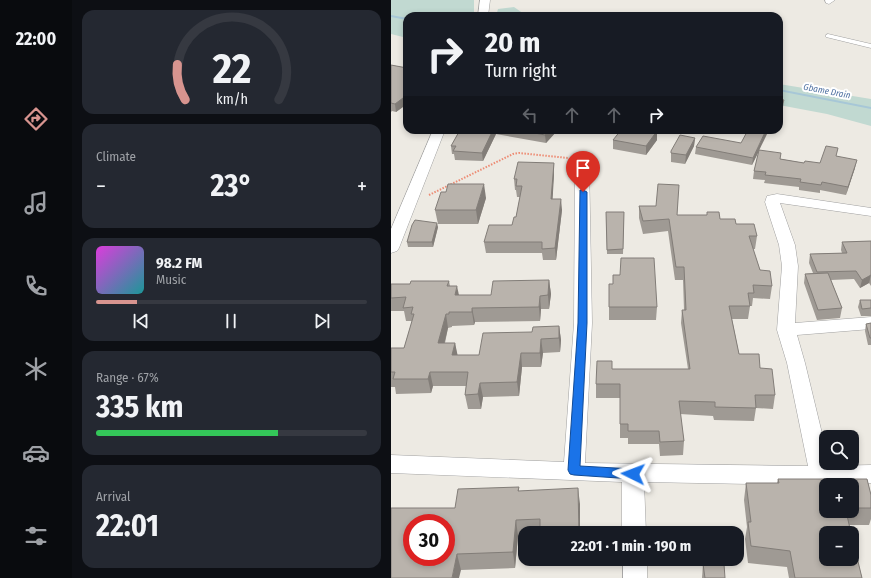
<!DOCTYPE html>
<meta charset="utf-8">
<style>
:root{--surface:#171b24;--page:#242831;--text:#f1f3f6;--muted:#9ea1a6;--line:#363941;--accent:#d7948f}
body{margin:0;font-family:"Fira Sans Condensed",sans-serif;background:var(--page);color:var(--text);height:100vh;display:flex;flex-direction:column;font-size:15px;white-space:nowrap}
*{box-sizing:border-box;margin:0}
p{font-size:13px;color:var(--muted)}
.icon{flex:none;width:22px;height:22px;fill:none;stroke:currentColor;stroke-width:2;stroke-linecap:round;stroke-linejoin:round}
.map{position:relative;flex:1;overflow:hidden}
.sheet{display:flex;flex-direction:column;gap:10px;padding:10px;background:#0d0f14;width:319px}
.sheet>*{flex:none}
.banner{position:absolute;left:12px;top:12px;width:380px;height:122px;border-radius:12px;box-shadow:0 2px 6px #0003;background:#171b24;color:var(--text);overflow:hidden}
.buttons{position:absolute;left:428px;top:430px;display:grid;gap:8px}
.buttons a{display:grid;place-items:center;width:40px;height:40px;border-radius:8px;background:var(--surface);box-shadow:0 2px 6px #0003;font-size:20px}
.speed{position:absolute;left:12px;top:514px;display:flex;gap:8px;font-size:20px;font-weight:700;text-align:center}
.speed>*{display:grid;place-content:center;width:52px;height:52px;border-radius:50%;background:var(--surface);box-shadow:0 2px 6px #0003;line-height:1}
.speed .limit{border:6px solid #d22;background:#fff;color:#111}
.pin{position:absolute;display:grid;place-items:center;width:34px;height:34px;color:#fff;margin:-41px -17px;border-radius:50% 50% 50% 0;rotate:-45deg;box-shadow:0 0 4px #0007}
.pin .icon{rotate:45deg}
.me{position:absolute;width:44px;margin:-22px;rotate:273deg;stroke-linejoin:round;filter:drop-shadow(0 0 3px #0008)}
.turn{display:flex;align-items:center;gap:14px;height:84px;padding:0 16px;font-size:18px}
.turn .icon{width:52px;height:52px;stroke-width:2.5}
.turn b{display:block;font-size:28px;line-height:34px}
.lanes{display:flex;align-items:center;height:38px;padding:0 16px;background:#0003;justify-content:center;gap:20px;direction:ltr}
.lanes .off{opacity:.35}
.big{font-size:30px;font-weight:700;line-height:1.1}
.sheet .tile{flex:1;display:flex;flex-direction:column;justify-content:center;gap:6px;min-width:0;padding:0 14px;border-radius:12px;background:var(--page)}
.sheet .dial{align-items:center;gap:0}
.dial svg{height:104px;overflow:visible;fill:none;stroke:var(--line);stroke-width:7;stroke-linecap:round;text-anchor:middle}
.dial text{fill:var(--text);stroke:none}
.song{display:flex;align-items:center;gap:12px}
.cover{width:48px;height:48px;border-radius:6px;background:linear-gradient(135deg,hsl(300 70% 55%),hsl(180 70% 35%))}
.played{height:4px;border-radius:2px;background:linear-gradient(90deg,var(--accent) 15%,var(--line) 15%)}
.keys{display:flex;justify-content:space-around;direction:ltr}
.heat{display:flex;justify-content:space-between;align-items:center;font-size:22px;direction:ltr}
.charge{height:6px;border-radius:3px;background:linear-gradient(90deg,#34c759 67%,var(--line) 0)}
.trip{position:absolute;left:127px;top:526px;width:226px;height:40px;border-radius:12px;background:var(--surface);box-shadow:0 2px 6px #0003;font-weight:700;line-height:40px;text-align:center}
main{display:flex;flex:1;min-height:0}
.dock{display:flex;flex-direction:column;width:72px;justify-content:space-around;align-items:center;background:#090b0e;color:var(--muted)}
.dock .icon{width:28px;height:28px}
.dock .current{color:var(--accent)}
.dock b{font-size:18px;color:var(--text)}
.map>svg:first-child{display:block}
.wetland{fill:#c1d9d1}
.lines{fill:none;stroke-linecap:round;stroke-linejoin:round}
.stream{fill:#a7c7d7;fill-rule:evenodd}
.service-casing{stroke:#a0a0a0;stroke-width:1}
.minor-casing{stroke:#a0a0a0;stroke-width:1}
.path{stroke:#ed8c74;stroke-width:2;stroke-dasharray:1.5 1.5;stroke-linecap:butt}
.service{fill:#fff;fill-rule:evenodd}
.minor{fill:#fff;fill-rule:evenodd}
.wall{fill:#9f9a94;fill-rule:evenodd}
.shaded-wall{fill:#827d78}
.building{fill:#b9b3ac;stroke:#827d78;fill-rule:evenodd}
.route{fill:#1a73e8;stroke:#114b97}
.labels{text-anchor:middle;stroke-width:4;stroke-linejoin:round;paint-order:stroke}
.far-water-label{font-size:9px;font-style:italic;fill:#5273a3;stroke:#fff}
</style>
<main>
<nav class="dock">
<b>22:00</b>
<svg class="icon current" aria-label="directions" viewBox="0 0 24 24"><path d="M12 3l9 9-9 9-9-9zM9 14v-3h6M13 9l2 2-2 2"/></svg>
<svg class="icon" aria-label="music" viewBox="0 0 24 24"><path d="M9 18V5l10-2v13"/><circle cx="6" cy="18" r="3"/><circle cx="16" cy="16" r="3"/></svg>
<svg class="icon" aria-label="phone" viewBox="0 0 24 24"><path d="M5 4h4l2 5-3 2q2 4 5 5l2-3 5 2v4C11 20 4 13 5 4z"/></svg>
<svg class="icon" aria-label="climate" viewBox="0 0 24 24"><path d="M12 3v18M4 7l16 10M4 17L20 7"/></svg>
<svg class="icon" aria-label="car" viewBox="0 0 24 24"><path d="M5 17H2v-5l4-1 3-4h7l3 4 3 1v5h-3M9 17h6M6 11h13"/><circle cx="7" cy="17" r="2"/><circle cx="17" cy="17" r="2"/></svg>
<svg class="icon" aria-label="filters" viewBox="0 0 24 24"><path d="M4 7h16M4 17h16"/><circle cx="9" cy="7" r="2"/><circle cx="15" cy="17" r="2"/></svg>
</nav>
<section class="sheet">
<div class="tile dial"><svg viewBox="0 0 100 80">
<path d="M14 69A42 42 0 1 1 86 69"/>
<path d="M14 69A42 42 0 0 1 8 42" stroke="#d7948f"/>
<text x="50" y="56" font-size="32" font-weight="700">22</text>
<text x="50" y="72" font-size="11">km/h</text>
</svg></div>
<div class="tile"><p>Climate</p>
<div class="heat"><a>−</a><b class="big">23°</b><a>+</a></div>
</div>
<div class="tile">
<div class="song"><i class="cover"></i><div><b>98.2 FM</b><p>Music</p></div></div>
<div class="played"></div>
<div class="keys"><svg class="icon" aria-label="previous" viewBox="0 0 24 24"><path d="M18 5L8 12l10 7zM5 5v14"/></svg><svg class="icon" aria-label="pause" viewBox="0 0 24 24"><path d="M8 5v14M16 5v14"/></svg><svg class="icon" aria-label="next" viewBox="0 0 24 24"><path d="M6 5l10 7-10 7zM19 5v14"/></svg></div>
</div>
<div class="tile"><p>Range · 67%</p><b class="big">335 km</b><div class="charge"></div></div>
<div class="tile"><p>Arrival</p><b class="big">22:01</b></div>
</section>
<div class="map">
<svg width="480" height="578" viewBox="0 0 480 578">
<rect width="100%" height="100%" fill="#edeae3"/>
<g class="wetland">
<path d="M0 0H83V16H16V38L0 34Z"/>
<path d="M123 7 136 16H105L107 9Z"/>
<path d="M388 84 480 99V126L436 114 388 105Z"/>
</g>
<g class="lines">
<g class="stream">
<path d="M0 15 16 18V20L0 17Z"/>
<path d="M388 89 480 107V109L388 91Z"/>
</g>
<defs>
<path id="service" d="M437 34 480 44V48L435 37V35Z"/>
<g id="minor">
<path d="M89 0H99L97 16H87Z"/>
<path d="M434 0H444L438 4 435 3Z"/>
<path d="M42 130H54L8 248 6 251 0 253V229Z"/>
<path d="M189 155 194 156 198 162 201 323 194 463 417 466 396 363 386 330 391 266 388 245 374 202 376 196 386 194 480 208V216L389 203 404 245 407 266 404 323 480 317V329L406 335 414 363 435 450V463H438L439 466 480 465V483L360 484 253 482 255 533H231V482L0 473V455L173 462 183 323 184 162 182 159 184 156Z"/>
<rect x="232" y="559" width="24" height="19"/>
</g>
</defs>
<use href="#service" class="service-casing"/>
<use href="#minor" class="minor-casing"/>
<path class="path" d="M38 195 122 154 128 153 177 158"/>
<use href="#service" class="service"/>
<use href="#minor" class="minor"/>
</g>
<g class="wall">
<path d="M0 65 16 68V104L5 112 1 111 0 112Z"/>
<path d="M69 130H170L168 132H165L155 143 105 134 92 161 64 160 63 154H61L60 146Z"/>
<path d="M266 131V140L255 155 222 149V140Z"/>
<path d="M304 138 303 146 294 164 280 162V151Z"/>
<path d="M305 147 368 150 390 159 413 163H429L446 156 464 168 455 195 429 190V193L408 190V187L373 183 374 180 362 179 363 171 368 151 361 165 304 154Z"/>
<path d="M163 163V174L161 199 171 210 165 260H152L151 253H95L93 242 121 225 125 217 129 197H126L125 190H124L123 179Z"/>
<path d="M287 197 286 215 329 219 345 224 366 236 364 249H362L369 270 381 286 379 299 362 298 361 306H359L357 319H341L348 354 369 368 384 395 382 409 365 408 363 421 323 420 322 416 289 414 293 441 292 455 269 456 268 444H237V438H229V398H205V384L221 361V369H297L290 323 291 310H293L292 280H284L277 231 252 234 248 218V206H265Z"/>
<path d="M95 198 87 224H47L44 210Z"/>
<path d="M215 212H233L232 254H216Z"/>
<path d="M47 227 42 247H17L16 242Z"/>
<path d="M480 241V286L478 283 469 288 463 279 440 280 451 308 449 318 426 320 413 283 414 274 422 273 418 263 419 254 451 253 450 250 451 242Z"/>
<path d="M229 275 266 307 265 320H218V307L222 284Z"/>
<path d="M158 280 160 294 158 309H150L149 321 84 322 83 325 61 326V327L57 328 54 343H64L66 355H88L141 332 168 326 170 340 169 352 152 353 150 367H131L128 396 92 397 90 409H77L74 395 75 386H42L40 393 5 394 4 387H0V348H13L21 321H15L13 311H0V284H19L58 281 59 286 68 295H100Z"/>
<path d="M469 300H480V316H470L467 307Z"/>
<path d="M480 323V345H477L474 331 475 324Z"/>
<path d="M387 479H476L480 495V519L478 525H458L460 533H435V559H461V537L471 578H398L396 567 357 563 354 539 356 527 353 500 355 483H386ZM435 485H461V511H435Z"/>
<path d="M128 487V491L189 504V533H134V536H127L124 568 70 570 0 508H64Z"/>
<path d="M312 564 334 578H311Z"/>
</g>
<g class="shaded-wall">
<path d="M16 95V104L5 112 4 104Z"/>
<path d="M393 100 392 107 388 115V110Z"/>
<path d="M102 130H104L105 134 92 161 91 153Z"/>
<path d="M158 130H165V132L155 143 154 135Z"/>
<path d="M375 130H378L361 165 362 158Z"/>
<path d="M266 131V140L255 155V146Z"/>
<path d="M304 138 303 146 294 164 295 155Z"/>
<path d="M466 160 464 168 455 195 457 187Z"/>
<path d="M163 163V174L161 211 160 199Z"/>
<path d="M93 184 95 198 87 224 85 210Z"/>
<path d="M170 199 171 210 165 260 164 248Z"/>
<path d="M46 223 47 227 42 247 41 242Z"/>
<path d="M480 275 478 283 469 288 471 280Z"/>
<path d="M158 280 160 294 158 309 157 295Z"/>
<path d="M66 286 69 300 64 295Z"/>
<path d="M149 296 150 309 149 321 148 307Z"/>
<path d="M81 308 84 322 83 325 81 312Z"/>
<path d="M55 314 57 328 50 357 47 343Z"/>
<path d="M168 326 170 340 169 352 168 338Z"/>
<path d="M150 339 152 353 150 367 149 353Z"/>
<path d="M64 343 67 357 61 355Z"/>
<path d="M130 353 131 367 128 396 126 382Z"/>
<path d="M39 372 42 386 40 393 37 379Z"/>
<path d="M89 383 92 397 90 409 87 394Z"/>
<path d="M187 488 189 504V533H188Z"/>
<path d="M125 520 127 536 124 568 122 552Z"/>
<path d="M66 554 70 570 68 578H61Z"/>
</g>
<g class="building">
<path d="M0 65 16 68V72L12 75H16V95L4 104 0 103Z"/>
<path d="M388 99 393 100 388 110Z"/>
<path d="M69 130H102L91 153 62 151 65 146H60Z"/>
<path d="M128 130H158L154 135Z"/>
<path d="M230 130H257L266 131 255 146 222 140Z"/>
<path d="M357 130H375L362 158 305 147 312 136 350 143Z"/>
<path d="M289 135 304 138 295 155 280 153V151Z"/>
<path d="M435 146 447 148 445 156 466 160 457 187 431 182 430 185 409 182 410 179 374 175 375 172 363 171 368 150 390 153 389 159 413 163 414 161 429 163Z"/>
<path d="M127 162 163 163 160 199H170L164 248 151 249V242H93L98 225H121L123 217H125L131 186H125L126 179H123Z"/>
<path d="M57 184H93L85 210H44L50 192H55Z"/>
<path d="M267 184 288 185 286 215H316V212H328L329 219H344L345 224H363L366 236H358L369 270 379 271 381 286 362 285 363 293H357L359 306H338L348 354H368L369 368 381 369 384 395H364L365 408 324 407V402L288 401 293 441 269 442 268 431H237V424H229V384H205L206 361H221V369H299L291 310H295L293 267H285L278 219 252 221 248 206H265Z"/>
<path d="M215 212H233L232 249 216 250Z"/>
<path d="M24 220 46 223 41 242H16L21 225Z"/>
<path d="M480 241V275L471 280 465 271 426 272 419 254 456 253 451 242Z"/>
<path d="M230 258H263L266 307H218V284H222V275H229Z"/>
<path d="M437 273 451 308 427 310 414 274Z"/>
<path d="M158 280 157 295 149 296 148 307 81 308V312H58V314H55L47 343H64L61 355H88L92 333 141 332 142 327 168 326V338L150 339 149 353H130L126 382 89 383 87 394 74 395 77 372H39L37 379H2L4 372H0V348H13L23 314H20L22 307 12 308 15 297 0 298V284H19L20 281H58L56 286H66L64 295H100L102 281Z"/>
<path d="M469 300H480V308L471 309Z"/>
<path d="M480 323V338H479L475 324Z"/>
<path d="M387 479H476L480 495V508H461V485H435V511H455L460 533H435V559H461V537L471 578H404L399 551 360 546 357 522H360L355 483H388Z"/>
<path d="M128 487 127 491 187 488 188 533H149V519L125 520 122 552 66 554 61 578H0V508H64L67 489ZM21 523H55V557H21Z"/>
<path d="M312 564H333L334 578H314Z"/>
</g>
<path class="route" d="M189 190H192L196 192V323L189 466 242 469 246 470 248 474 246 477 242 479 183 475 179 474 177 470 187 323Z"/>
<g class="labels">
<g class="far-water-label">
<text transform="translate(436 91) rotate(11)" y="3">Gbame Drain</text>
</g>
</g>
</svg>
<div class="buttons">
<a><svg class="icon" aria-label="search" viewBox="0 0 24 24"><circle cx="10" cy="10" r="6"/><path d="M15 15l6 6"/></svg></a>
<a>+</a>
<a>−</a>
</div>
<div class="speed"><div class="limit">30</div></div>
<div class="pin" style="left:192px;top:192px;background:#d93025"><svg class="icon" aria-label="arrive" viewBox="0 0 24 24"><path d="M6 21V4h12l-3 4 3 4H6"/></svg></div>
<svg class="me" style="left:242px;top:474px" viewBox="-20 -20 40 40"><path d="M0-17L14 15 0 8-14 15z" fill="#1a73e8" stroke="#fff" stroke-width="4"/></svg>
<div class="trip">22:01 · 1 min · 190 m</div>
<div class="banner">
<div class="turn"><svg class="icon" aria-label="right" viewBox="0 0 24 24"><path d="M7 20v-9h11M14 6l5 5-5 5"/></svg><div><b>20 m</b>Turn right</div></div>
<div class="lanes"><svg class="icon off" aria-label="left" viewBox="0 0 24 24"><path d="M17 20v-9H6M10 6l-5 5 5 5"/></svg><svg class="icon off" aria-label="ahead" viewBox="0 0 24 24"><path d="M12 20V5M6 11l6-6 6 6"/></svg><svg class="icon off" aria-label="ahead" viewBox="0 0 24 24"><path d="M12 20V5M6 11l6-6 6 6"/></svg><svg class="icon" aria-label="right" viewBox="0 0 24 24"><path d="M7 20v-9h11M14 6l5 5-5 5"/></svg></div>
</div>
</div>
</main>
